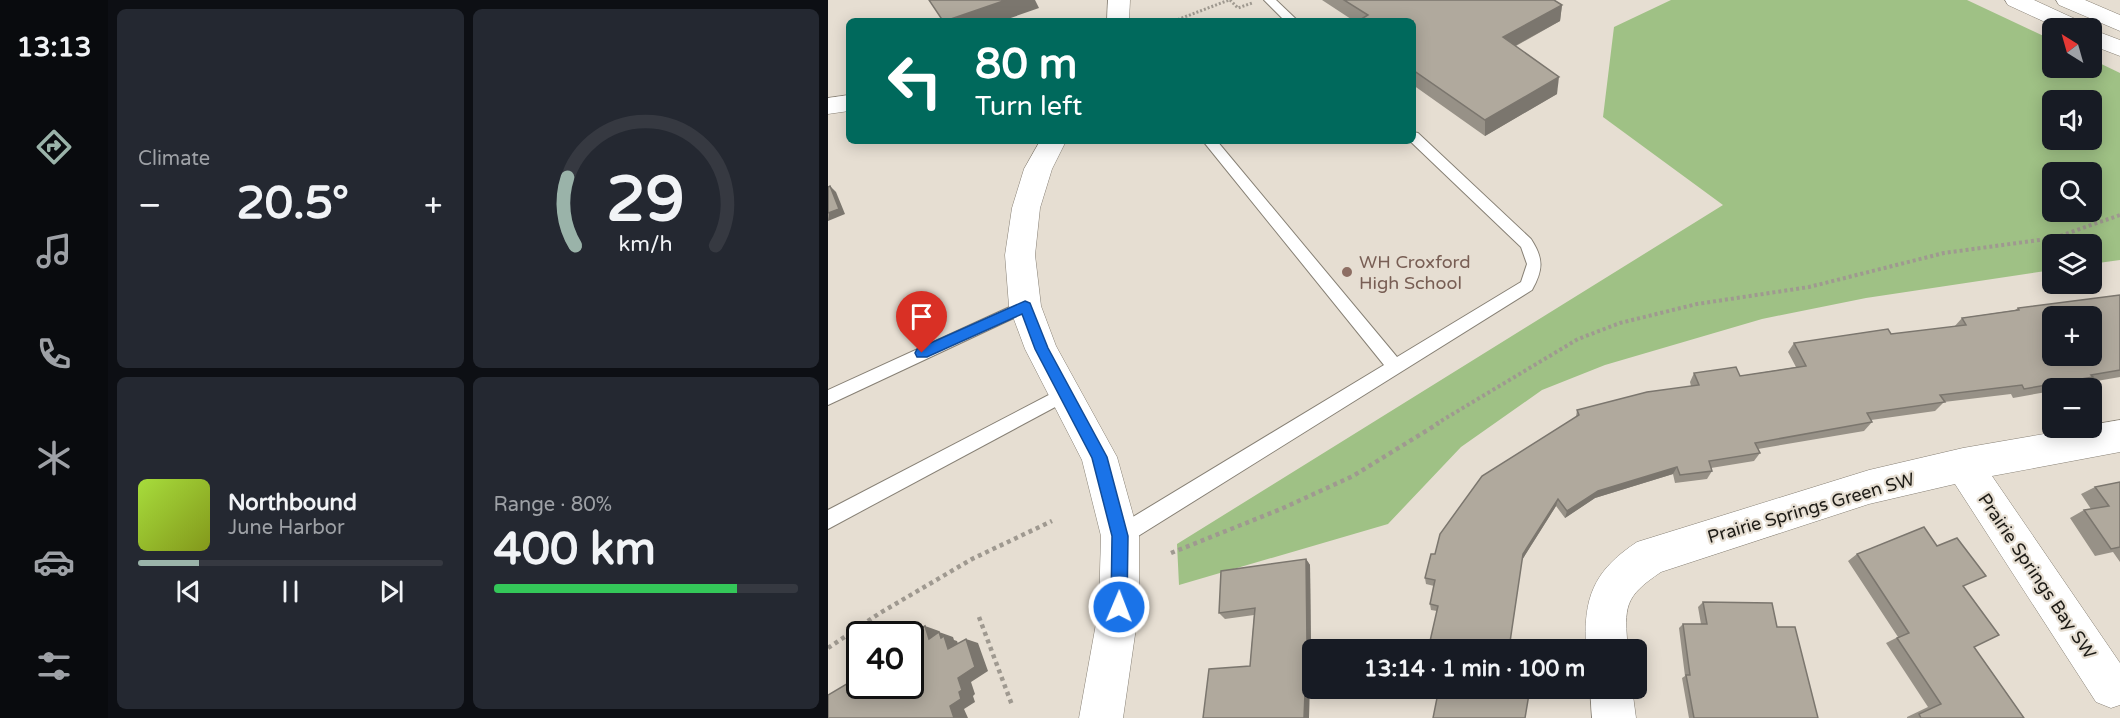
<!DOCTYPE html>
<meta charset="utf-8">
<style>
:root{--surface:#171b24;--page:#242831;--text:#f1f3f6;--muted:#9ea1a6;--line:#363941;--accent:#9ab3a9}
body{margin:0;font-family:"Varela Round",sans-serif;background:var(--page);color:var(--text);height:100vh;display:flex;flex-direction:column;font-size:22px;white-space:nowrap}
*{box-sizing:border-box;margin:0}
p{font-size:20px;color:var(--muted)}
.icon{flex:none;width:33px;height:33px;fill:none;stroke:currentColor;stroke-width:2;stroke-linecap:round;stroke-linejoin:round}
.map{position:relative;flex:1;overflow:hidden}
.side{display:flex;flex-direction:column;gap:9px;padding:9px;background:#0d0f14;width:720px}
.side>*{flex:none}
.top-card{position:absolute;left:18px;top:18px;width:570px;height:126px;border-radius:9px;box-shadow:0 3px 15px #0003;background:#00695c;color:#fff;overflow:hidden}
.needle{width:39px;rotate:323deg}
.buttons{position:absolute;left:1214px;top:18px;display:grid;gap:12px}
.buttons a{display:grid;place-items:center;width:60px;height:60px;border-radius:9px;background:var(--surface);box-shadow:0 3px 15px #0003;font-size:30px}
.speed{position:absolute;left:18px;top:621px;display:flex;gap:12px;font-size:30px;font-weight:700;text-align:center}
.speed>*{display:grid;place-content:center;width:78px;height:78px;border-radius:50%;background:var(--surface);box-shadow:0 3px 15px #0003;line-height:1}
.speed .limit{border:3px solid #111;border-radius:9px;background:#fff;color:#111}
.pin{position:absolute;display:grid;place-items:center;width:51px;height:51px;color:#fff;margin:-62px -26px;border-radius:50% 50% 50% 0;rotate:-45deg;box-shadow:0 0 6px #0007}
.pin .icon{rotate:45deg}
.me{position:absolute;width:66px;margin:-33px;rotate:1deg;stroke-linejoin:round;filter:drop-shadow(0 0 4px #0008)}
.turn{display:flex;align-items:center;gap:21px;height:126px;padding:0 30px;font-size:27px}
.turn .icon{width:78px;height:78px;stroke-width:2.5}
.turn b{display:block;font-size:42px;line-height:51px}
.big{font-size:45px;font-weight:700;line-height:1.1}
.side .card{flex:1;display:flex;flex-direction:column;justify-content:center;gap:9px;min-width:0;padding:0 21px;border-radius:9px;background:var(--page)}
.side .dial{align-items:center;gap:0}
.dial svg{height:156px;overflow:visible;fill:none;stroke:var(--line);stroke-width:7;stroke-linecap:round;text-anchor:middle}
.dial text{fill:var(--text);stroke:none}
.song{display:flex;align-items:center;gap:18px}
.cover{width:72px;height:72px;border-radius:9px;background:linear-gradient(135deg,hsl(80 70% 55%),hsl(70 70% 35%))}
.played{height:6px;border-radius:3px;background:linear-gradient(90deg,var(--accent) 20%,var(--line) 20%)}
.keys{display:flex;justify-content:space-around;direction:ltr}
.heat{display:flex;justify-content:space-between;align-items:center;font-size:33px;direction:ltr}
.charge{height:9px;border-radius:4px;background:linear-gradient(90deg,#34c759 80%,var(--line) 0)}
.side .tiles{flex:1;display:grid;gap:9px;grid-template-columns:repeat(2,1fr)}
.trip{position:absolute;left:474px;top:639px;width:345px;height:60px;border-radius:9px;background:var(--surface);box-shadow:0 3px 15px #0003;font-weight:700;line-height:60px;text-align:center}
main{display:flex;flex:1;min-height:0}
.tab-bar{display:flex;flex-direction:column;width:108px;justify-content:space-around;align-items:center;background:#090b0e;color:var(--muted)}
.tab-bar .icon{width:42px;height:42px}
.tab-bar .active{color:var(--accent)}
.tab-bar b{font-size:27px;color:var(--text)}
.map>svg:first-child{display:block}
.green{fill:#9fc185;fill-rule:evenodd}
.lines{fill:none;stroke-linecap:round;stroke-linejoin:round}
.lane-casing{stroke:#878075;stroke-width:2}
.street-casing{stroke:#878075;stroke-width:1}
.secondary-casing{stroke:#878075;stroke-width:1}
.path-far2{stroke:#9f9990;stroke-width:3;stroke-dasharray:2 2;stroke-linecap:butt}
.path-far1{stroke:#9f9990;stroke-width:4;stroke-dasharray:3 3;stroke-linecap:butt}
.path{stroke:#9f9990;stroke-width:4.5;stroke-dasharray:4 4;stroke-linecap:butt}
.lane{fill:#fff;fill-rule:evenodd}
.street{fill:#fff;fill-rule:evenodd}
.secondary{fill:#fff;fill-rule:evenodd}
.wall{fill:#979187}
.shaded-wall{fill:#7b766e}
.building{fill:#b0a99d;stroke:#7b766e;stroke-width:1.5;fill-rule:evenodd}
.route{fill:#1a73e8;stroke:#114b97;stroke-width:1.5}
.education-dot{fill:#8d6e63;stroke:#e6ded2;stroke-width:2}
.labels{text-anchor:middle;stroke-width:4.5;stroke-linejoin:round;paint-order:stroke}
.education-label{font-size:18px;fill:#785e54;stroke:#e6ded2;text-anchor:start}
.street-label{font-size:18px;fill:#1d1b16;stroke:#e6ded2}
</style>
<main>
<nav class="tab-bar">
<b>13:13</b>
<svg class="icon active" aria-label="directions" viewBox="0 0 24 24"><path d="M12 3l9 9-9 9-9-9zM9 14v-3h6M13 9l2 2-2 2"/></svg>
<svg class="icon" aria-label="music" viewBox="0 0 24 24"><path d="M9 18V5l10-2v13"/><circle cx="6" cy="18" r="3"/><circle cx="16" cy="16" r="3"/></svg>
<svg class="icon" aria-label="phone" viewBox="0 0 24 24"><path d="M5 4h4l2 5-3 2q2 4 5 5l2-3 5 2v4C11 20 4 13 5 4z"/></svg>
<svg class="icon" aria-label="climate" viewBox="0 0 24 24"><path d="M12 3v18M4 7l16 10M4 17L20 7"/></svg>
<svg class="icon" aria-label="car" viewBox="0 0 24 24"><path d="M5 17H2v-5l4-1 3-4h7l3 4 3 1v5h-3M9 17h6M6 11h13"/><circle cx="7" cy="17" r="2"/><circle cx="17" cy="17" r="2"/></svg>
<svg class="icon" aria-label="filters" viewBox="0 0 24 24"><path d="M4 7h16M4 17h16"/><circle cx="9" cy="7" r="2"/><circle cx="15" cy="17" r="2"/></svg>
</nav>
<section class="side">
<div class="tiles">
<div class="card"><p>Climate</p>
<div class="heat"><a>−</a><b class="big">20.5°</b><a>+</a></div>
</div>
<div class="card dial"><svg viewBox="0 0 100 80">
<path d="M14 69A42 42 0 1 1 86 69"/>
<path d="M14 69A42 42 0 0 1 10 34" stroke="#9ab3a9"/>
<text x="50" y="56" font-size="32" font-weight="700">29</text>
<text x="50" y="72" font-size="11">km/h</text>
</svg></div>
<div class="card">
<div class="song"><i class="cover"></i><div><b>Northbound</b><p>June Harbor</p></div></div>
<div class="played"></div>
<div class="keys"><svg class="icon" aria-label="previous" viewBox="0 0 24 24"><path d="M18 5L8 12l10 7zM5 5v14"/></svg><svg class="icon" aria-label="pause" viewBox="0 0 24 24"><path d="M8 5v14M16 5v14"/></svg><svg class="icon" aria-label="next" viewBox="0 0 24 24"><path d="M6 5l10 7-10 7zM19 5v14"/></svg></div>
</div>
<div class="card"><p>Range · 80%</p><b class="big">400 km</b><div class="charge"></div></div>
</div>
</section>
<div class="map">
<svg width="1292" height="718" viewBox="0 0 1292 718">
<rect width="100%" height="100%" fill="#e6ded2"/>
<path class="green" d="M843 0H1139L1224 40V68H1263V59L1292 73V260L1263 264V244H1224V270L1038 298 934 319 777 365 714 390 633 447 560 524 351 585 349 544 895 205 775 117 786 27ZM1224 100H1263V140H1224ZM1224 172H1263V212H1224Z"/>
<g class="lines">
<defs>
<g id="lane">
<path d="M436 0H448L470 21H457Z"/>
<path d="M585 132 590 133 703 239C716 259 715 270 704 290L299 543 292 545 285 543 282 536 285 529 556 365 375 141H389L569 357 693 282 699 264 693 247 582 141H585Z"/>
<path d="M197 300 203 302 205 306 203 310 0 405V390Z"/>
<path d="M238 386 244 388 247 393 244 398 0 529V510Z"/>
</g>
<g id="street">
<path d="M21 95V111L0 114V98Z"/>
<path d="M1292 420V452L1164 476 1292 663V705L1283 708 1268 702 1127 484 1041 504 833 572C796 597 796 606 800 650H758C755 598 765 571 809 542L1041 470 1135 448 1251 428H1263V425Z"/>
<path d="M762 688H804L808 718H764Z"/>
</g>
<g id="secondary">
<path d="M280 0H302L301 21H279Z"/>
<path d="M1177 0H1206L1256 23 1260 28H1230L1180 5Z"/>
<path d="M1228 0H1257L1292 15V31L1231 5Z"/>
<path d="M1263 29 1292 40V56L1263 45Z"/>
<path d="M212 141H238L224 169 212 208 207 255 213 306 228 346 289 457 311 536V607L295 718H251L271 607 273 536 254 460 197 349 181 306 177 255 184 208 196 169Z"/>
</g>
</defs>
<use href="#lane" class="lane-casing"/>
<use href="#street" class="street-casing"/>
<use href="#secondary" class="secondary-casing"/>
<g class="path-far2">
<path d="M402 0 410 8 424 3"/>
<path d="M346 21 401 0"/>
</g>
<path class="path-far1" d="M608 424 750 339 792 323 869 304 981 287 1116 253 1226 238 1292 215"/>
<g class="path">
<path d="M343 553 453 509 525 476 611 423"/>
<path d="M151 617 184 705"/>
<path d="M0 648 52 613 144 559 224 521"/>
</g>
<use href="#lane" class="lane"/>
<use href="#street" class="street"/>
<use href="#secondary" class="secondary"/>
</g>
<g class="wall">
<path d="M494 0H726L734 5 732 21 688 46 729 94 657 136 585 85V21H526Z"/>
<path d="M1292 295V377L1257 383 1253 386 1237 388H1224V391L1185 398 1183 394 1116 402 1107 411 1043 420 1044 422 1036 431 930 449 932 453 926 461 883 468 884 471 879 479 847 483 845 474 767 498 737 518 728 506 694 560 682 642 690 650 609 611 603 610 602 604 606 586 598 584 597 578 607 554 748 417 749 410 863 386 862 382 866 373 912 376 968 367 960 352 966 343 1063 334 1126 327 1134 318 1187 310 1190 308Z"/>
<path d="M1292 482V562L1285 552 1267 556 1242 518 1256 510 1263 509 1253 494 1267 487Z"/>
<path d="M1029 554 1136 587 1146 647 1196 718H1079V717L1100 707 1058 643 1070 637 1020 561Z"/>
<path d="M478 559 482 565 483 649 422 666 426 615 397 619 391 613Z"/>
<path d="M875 602 949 627 990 718H861L854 678 857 676 851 628 855 624H873L870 607Z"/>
<path d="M599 688H702L611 691Z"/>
</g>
<g class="shaded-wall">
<path d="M178 0H207L211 8 174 21H117Z"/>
<path d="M734 5 732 21 674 53 675 37Z"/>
<path d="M731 77 729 94 657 136V120Z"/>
<path d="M2 186 8 192 17 214 0 221Z"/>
<path d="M849 467 845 474 767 498 737 518 739 511 770 491Z"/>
<path d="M730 499 728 506 694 560 695 554Z"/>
<path d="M478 559 482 565 483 649 481 718H476Z"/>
<path d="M97 626 111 631 115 643 101 639Z"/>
<path d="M111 632 125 637 126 640 129 641 134 654 120 649 113 638Z"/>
<path d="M138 639 150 643 160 671 143 682 147 694 145 696 147 702 136 709 140 718H126L122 706 131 692 130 678Z"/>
</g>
<g class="building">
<path d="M101 0H178L117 21H115Z"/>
<path d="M516 0H726L734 5 675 37 731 77 657 120 585 70V21H530L540 15Z"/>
<path d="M2 186 11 209 0 213V187Z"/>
<path d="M1292 295V370L1263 375 1265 377 1196 389 1194 385 1112 395 1117 402 1039 413 1044 422 927 443 932 453 881 461 884 471 852 475 849 467 770 491 739 511 730 499 695 554 682 642 691 644 690 650H600L610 606 602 604 607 580 597 578 603 554H607L612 534 654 476 751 415 749 410 819 392 871 385 866 373 908 367 912 376 978 366 966 343 1060 329 1063 334 1138 325 1134 318 1191 310 1190 308ZM1224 316H1263V356H1224Z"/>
<path d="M1292 482V547L1283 549 1256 510 1281 506 1267 487Z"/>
<path d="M1096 527 1109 546 1129 538 1158 576 1135 586 1171 635 1146 647 1196 718H1093L1091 714 1113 704 1069 638 1081 633 1029 554Z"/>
<path d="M478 559 479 644 476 718H375L381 669 422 666 427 608 391 613 393 571Z"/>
<path d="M875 602 944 603 949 627H967L990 718H866L858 675H862L855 624H879Z"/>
<path d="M97 626 101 639 111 632 113 638 116 636 120 649 138 639 147 667 130 678 134 690 131 692 133 699 122 706 126 718H0V695L32 676V686H82V635Z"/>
<path d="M611 688H702L697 718H605Z"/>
</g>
<path class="route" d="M197 301 202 303 220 348 279 457 300 536 299 607 297 613 291 615 285 613 283 607 284 536 264 458 207 349 194 314 99 357H89L87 353 89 349Z"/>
<circle class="education-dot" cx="519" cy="272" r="6"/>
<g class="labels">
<g class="education-label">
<text x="531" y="268">WH Croxford<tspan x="531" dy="21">High School</tspan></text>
</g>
<g class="street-label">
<text transform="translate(983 508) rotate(-16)" y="6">Prairie Springs Green SW</text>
<text transform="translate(1209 576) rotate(56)" y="6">Prairie Springs Bay SW</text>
</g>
</g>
</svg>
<div class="buttons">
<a><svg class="needle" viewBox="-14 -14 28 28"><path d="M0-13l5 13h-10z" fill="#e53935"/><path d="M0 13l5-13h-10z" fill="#9ea1a6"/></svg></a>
<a><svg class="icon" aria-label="sound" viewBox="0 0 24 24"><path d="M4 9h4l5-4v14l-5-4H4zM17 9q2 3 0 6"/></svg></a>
<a><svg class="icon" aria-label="search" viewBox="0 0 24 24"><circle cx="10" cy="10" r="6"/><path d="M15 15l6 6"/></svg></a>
<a><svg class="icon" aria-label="layers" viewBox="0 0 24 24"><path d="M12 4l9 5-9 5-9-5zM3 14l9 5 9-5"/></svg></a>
<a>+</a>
<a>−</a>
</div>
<div class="speed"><div class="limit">40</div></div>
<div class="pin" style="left:94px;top:353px;background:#d93025"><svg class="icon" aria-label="arrive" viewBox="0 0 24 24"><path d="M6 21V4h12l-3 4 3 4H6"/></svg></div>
<svg class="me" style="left:291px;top:607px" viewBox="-20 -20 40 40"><circle r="17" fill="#1a73e8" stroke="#fff" stroke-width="3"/><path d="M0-11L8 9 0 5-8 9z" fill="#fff"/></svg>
<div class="trip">13:14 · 1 min · 100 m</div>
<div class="top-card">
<div class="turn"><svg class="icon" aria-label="left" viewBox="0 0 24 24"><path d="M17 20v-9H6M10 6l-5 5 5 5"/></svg><div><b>80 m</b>Turn left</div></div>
</div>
</div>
</main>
